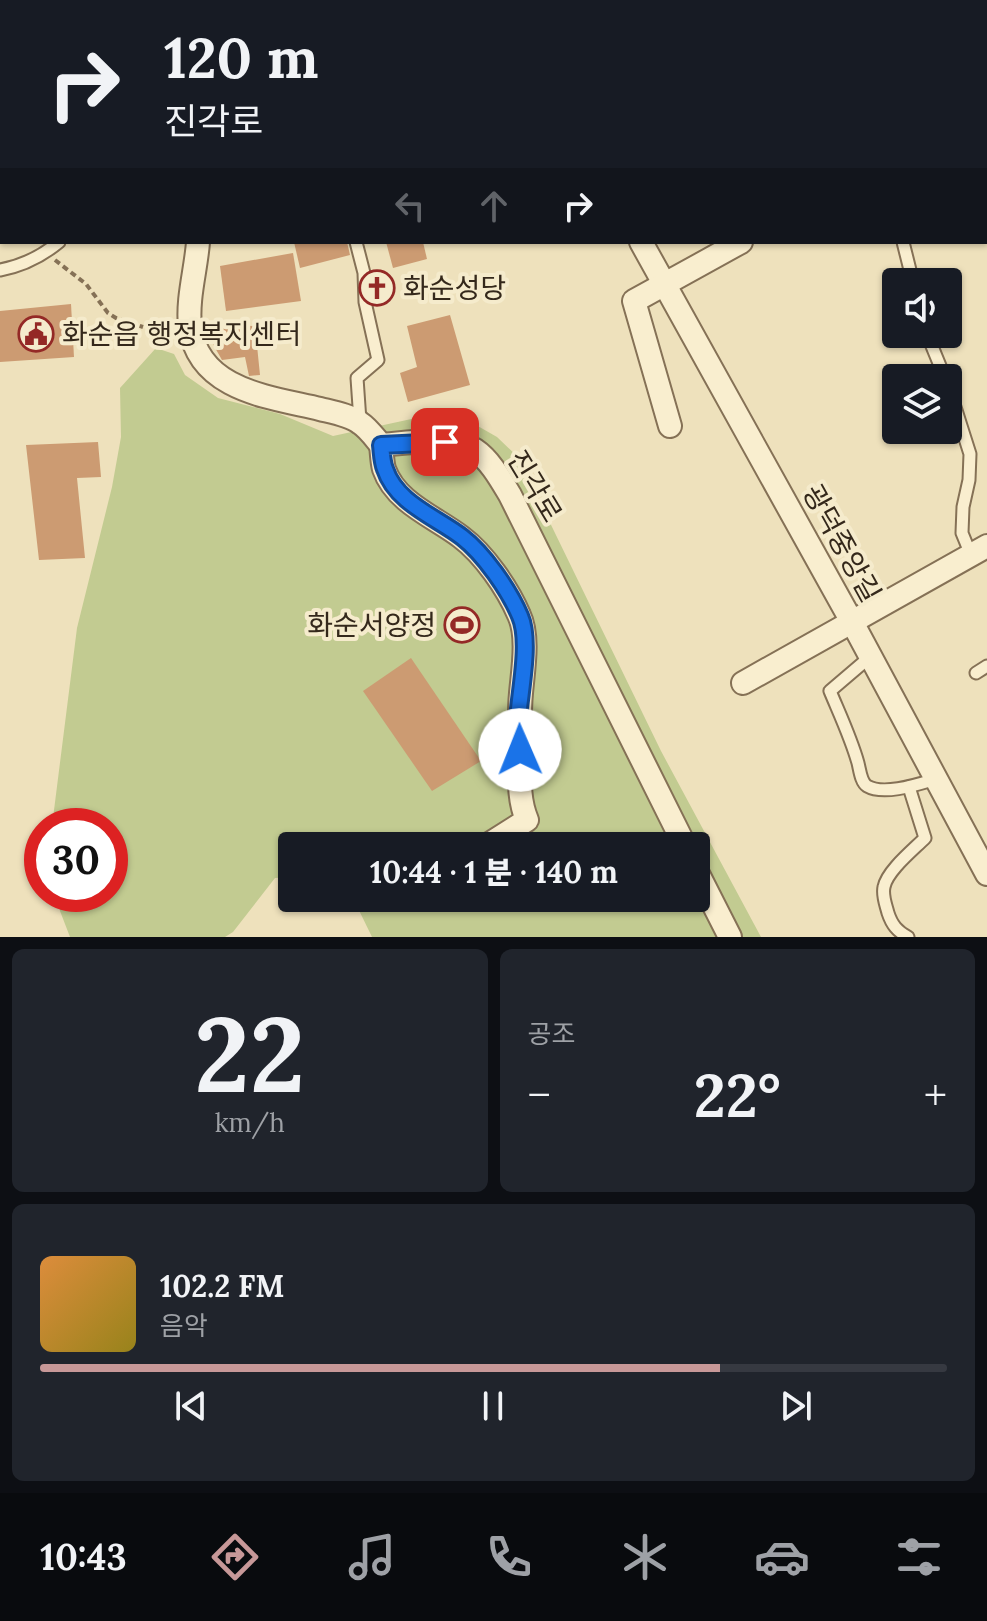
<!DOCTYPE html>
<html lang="ko">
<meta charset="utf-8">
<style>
:root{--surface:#171b24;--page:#20242c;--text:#f1f3f6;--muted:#9ea1a6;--line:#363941;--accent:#c79898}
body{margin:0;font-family:Lora,"Noto Sans KR",serif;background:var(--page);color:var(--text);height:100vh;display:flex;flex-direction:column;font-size:30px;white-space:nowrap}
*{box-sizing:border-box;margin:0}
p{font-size:26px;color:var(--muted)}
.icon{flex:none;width:44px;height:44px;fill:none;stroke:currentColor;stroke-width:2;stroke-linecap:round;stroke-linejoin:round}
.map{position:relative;height:937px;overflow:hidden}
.panel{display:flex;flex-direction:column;gap:12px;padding:12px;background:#0d0f14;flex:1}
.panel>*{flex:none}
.banner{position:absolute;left:0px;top:0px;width:988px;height:244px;box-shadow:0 2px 6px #0004;background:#171b24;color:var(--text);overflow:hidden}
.tools{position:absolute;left:882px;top:268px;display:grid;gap:16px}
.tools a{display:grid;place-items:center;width:80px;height:80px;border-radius:8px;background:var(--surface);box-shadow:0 2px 6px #0004;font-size:40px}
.speed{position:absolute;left:24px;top:808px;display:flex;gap:16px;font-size:40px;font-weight:700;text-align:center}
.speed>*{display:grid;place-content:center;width:104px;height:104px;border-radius:50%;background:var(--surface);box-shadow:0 2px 6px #0004;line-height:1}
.speed .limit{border:12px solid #d22;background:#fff;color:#111}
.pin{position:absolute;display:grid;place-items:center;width:68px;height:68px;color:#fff;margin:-34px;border-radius:16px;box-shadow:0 4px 12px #0006}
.me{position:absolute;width:88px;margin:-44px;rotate:359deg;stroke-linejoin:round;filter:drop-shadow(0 0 6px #0008)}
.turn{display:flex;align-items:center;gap:28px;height:168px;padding:0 32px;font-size:36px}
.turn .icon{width:104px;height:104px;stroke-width:2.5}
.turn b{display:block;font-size:56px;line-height:68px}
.lanes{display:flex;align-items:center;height:76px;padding:0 32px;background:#0003;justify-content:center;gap:40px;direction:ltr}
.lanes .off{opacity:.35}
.big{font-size:60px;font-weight:800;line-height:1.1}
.panel .tile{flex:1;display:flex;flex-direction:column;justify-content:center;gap:12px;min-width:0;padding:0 28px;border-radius:12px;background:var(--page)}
.panel .dial{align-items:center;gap:0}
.dial b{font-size:104px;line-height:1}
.song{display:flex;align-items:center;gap:24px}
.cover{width:96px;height:96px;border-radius:12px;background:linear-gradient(135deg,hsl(30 70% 55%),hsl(50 70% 35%))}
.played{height:8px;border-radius:4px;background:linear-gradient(90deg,var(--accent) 75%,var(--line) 75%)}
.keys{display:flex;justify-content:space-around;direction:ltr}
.heat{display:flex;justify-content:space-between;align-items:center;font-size:44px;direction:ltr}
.panel .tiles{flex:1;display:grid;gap:12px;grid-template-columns:1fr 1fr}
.tile:last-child{grid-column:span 2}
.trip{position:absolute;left:278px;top:832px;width:432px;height:80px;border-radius:8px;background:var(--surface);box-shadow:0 2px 6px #0004;font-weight:800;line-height:80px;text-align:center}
.dock{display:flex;height:128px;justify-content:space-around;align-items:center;background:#090b0e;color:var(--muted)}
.dock .icon{width:56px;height:56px}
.dock .current{color:var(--accent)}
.dock b{font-size:36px;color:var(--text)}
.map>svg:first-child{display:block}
.green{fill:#c2cb91}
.building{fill:#cc9b72}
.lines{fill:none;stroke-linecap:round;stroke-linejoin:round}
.service-casing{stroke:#857156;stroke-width:15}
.minor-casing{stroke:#857156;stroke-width:26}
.tertiary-casing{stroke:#857156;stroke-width:30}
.path{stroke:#857156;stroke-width:4;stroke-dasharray:6 4;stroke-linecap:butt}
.service{stroke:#f9eecf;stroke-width:11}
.minor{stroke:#f9eecf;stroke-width:22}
.tertiary{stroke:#f9eecf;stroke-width:26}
.route-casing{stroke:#114b97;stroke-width:20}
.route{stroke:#1a73e8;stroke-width:14}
.labels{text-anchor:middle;stroke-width:8;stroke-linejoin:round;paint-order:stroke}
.poi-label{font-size:28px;fill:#34281b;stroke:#f5ebcc;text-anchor:start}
.street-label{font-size:28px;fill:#34281b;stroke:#f5ebcc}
</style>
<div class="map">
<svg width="987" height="937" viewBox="0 0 987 937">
<rect width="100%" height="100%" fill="#eee1bc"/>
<path class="green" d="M156 348 174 354 185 375 218 398 280 414 333 436 416 418 469 421 497 437 518 457 661 751 761 937H372L353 898H696V846H292V877L275 878 233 932 225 937H70L60 911 58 894H110V826H52L77 628 112 487 121 437 120 388Z"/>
<g class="building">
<path d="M294 242H347L350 255 300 268Z"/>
<path d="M386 242H423L427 259 393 268Z"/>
<path d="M293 253 301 301 226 311 220 266Z"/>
<path d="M71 304 74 357 0 362V311Z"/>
<path d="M450 315 470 385 408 402 400 373 417 367 407 326Z"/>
<path d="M208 325 255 326 260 375 249 376 245 357 222 360 210 339Z"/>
<path d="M98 442 101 477 77 478 85 558 39 560 26 445Z"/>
<path d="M411 658 481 761 432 791 363 691Z"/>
</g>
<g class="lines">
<defs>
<g id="service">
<path d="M602 0 603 2"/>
<path d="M926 0 928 2"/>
<path d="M0 5H2"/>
<path d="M986 61 987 62"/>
<path d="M986 204 987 205"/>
<path d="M356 242 364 273 365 302 378 360 357 378 360 421"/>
<path d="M903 242 913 282"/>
<path d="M0 270C22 266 42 256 59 242"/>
<path d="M927 334 945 378"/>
<path d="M948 385 970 454 969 480 963 507 962 533 971 555"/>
<path d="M871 656 830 691C840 715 851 738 858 763 860 771 861 782 867 786 884 796 919 784 936 779"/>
<path d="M976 673 987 666"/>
<path d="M908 937C897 931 892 925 888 913 886 905 882 896 884 887 887 871 913 850 925 838L909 787"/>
</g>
<g id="minor">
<path d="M515 0 516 2"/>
<path d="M144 2 145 0"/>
<path d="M986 107 987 106"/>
<path d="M198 242C196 270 187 298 190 327 199 391 270 397 320 409 332 412 350 415 360 423 368 428 375 438 381 445 407 443 452 435 475 450 490 460 501 480 510 495L685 846"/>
<path d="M641 242 852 622 987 874"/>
<path d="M670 426 634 301 741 242"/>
<path d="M381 445C382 453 382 462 384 469 396 503 435 517 461 537 484 554 508 589 519 615 529 636 523 670 521 693 519 714 520 733 520 754 520 777 518 799 527 820L486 846"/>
<path d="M743 683 987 546"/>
<path d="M696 870 730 937"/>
</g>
<g id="tertiary">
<path d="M223 0 225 2"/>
<path d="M167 2 168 0"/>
<path d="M282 2 304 0"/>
<path d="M0 166 2 165"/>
</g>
</defs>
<use href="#service" class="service-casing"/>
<use href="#minor" class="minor-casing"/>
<use href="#tertiary" class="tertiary-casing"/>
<path class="path" d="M55 260 86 284 108 313 116 318 143 327"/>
<use href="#service" class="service"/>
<use href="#minor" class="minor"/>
<use href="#tertiary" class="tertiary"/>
</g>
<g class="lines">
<defs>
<path id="route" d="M445 442 381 445C382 453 382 462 385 469 396 503 436 517 462 537 484 554 509 590 520 616 531 641 520 690 518 719 518 729 519 739 520 750"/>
</defs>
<use href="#route" class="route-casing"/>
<use href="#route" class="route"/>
</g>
<defs>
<symbol id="church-ring" viewBox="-11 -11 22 22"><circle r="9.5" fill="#f5ebcc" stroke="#942926" stroke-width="1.5"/><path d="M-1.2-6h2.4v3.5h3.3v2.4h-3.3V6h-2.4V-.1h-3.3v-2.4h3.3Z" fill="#942926"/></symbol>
<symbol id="civic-ring" viewBox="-11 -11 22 22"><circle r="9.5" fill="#f5ebcc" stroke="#942926" stroke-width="1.5"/><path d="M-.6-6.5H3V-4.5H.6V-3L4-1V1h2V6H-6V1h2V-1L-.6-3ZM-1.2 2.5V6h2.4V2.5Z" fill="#942926"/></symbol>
<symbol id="stadium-ring" viewBox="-11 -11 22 22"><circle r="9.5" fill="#f5ebcc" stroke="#942926" stroke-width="1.5"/><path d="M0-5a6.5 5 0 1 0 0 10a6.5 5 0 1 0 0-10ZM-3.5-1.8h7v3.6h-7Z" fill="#942926"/></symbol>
</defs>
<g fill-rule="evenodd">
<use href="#church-ring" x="357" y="268" width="40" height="40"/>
<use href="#civic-ring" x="16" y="314" width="40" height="40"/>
<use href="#stadium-ring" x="442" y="605" width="40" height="40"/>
</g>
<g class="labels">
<g class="poi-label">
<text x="403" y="298">화순성당</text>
<text x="62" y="344">화순읍 행정복지센터</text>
<text x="436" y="635" text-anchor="end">화순서양정</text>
</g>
<g class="street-label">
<text transform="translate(535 486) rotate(59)" y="10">진각로</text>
<text transform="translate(842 543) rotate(61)" y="10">광덕중앙길</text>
</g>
</g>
</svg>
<div class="tools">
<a><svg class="icon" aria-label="sound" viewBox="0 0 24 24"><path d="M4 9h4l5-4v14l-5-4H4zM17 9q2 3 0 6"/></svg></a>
<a><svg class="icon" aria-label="layers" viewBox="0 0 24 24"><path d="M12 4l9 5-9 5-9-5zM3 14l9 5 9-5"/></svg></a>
</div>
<div class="speed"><div class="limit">30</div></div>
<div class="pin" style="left:445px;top:442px;background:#d93025"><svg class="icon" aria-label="arrive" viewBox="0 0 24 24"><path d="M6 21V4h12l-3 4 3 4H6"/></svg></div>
<svg class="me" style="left:520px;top:750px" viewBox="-20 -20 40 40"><circle r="19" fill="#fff"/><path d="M0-13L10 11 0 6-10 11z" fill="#1a73e8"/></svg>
<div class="trip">10:44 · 1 분 · 140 m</div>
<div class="banner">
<div class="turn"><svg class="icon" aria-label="right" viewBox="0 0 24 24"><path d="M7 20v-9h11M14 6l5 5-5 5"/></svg><div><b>120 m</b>진각로</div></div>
<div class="lanes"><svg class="icon off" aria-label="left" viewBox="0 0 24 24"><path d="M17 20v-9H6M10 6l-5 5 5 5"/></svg><svg class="icon off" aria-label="ahead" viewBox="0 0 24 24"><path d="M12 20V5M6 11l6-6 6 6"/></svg><svg class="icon" aria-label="right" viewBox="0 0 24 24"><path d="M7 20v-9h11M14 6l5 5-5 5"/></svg></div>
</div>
</div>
<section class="panel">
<div class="tiles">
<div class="tile dial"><b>22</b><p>km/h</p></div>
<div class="tile"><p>공조</p>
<div class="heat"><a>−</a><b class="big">22°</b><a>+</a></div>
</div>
<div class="tile">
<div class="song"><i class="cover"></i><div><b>102.2 FM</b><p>음악</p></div></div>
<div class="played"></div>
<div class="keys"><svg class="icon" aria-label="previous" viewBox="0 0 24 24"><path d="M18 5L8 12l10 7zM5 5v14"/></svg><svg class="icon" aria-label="pause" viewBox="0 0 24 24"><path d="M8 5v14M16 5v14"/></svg><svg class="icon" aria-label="next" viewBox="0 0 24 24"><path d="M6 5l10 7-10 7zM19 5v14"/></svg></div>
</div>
</div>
</section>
<nav class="dock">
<b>10:43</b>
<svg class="icon current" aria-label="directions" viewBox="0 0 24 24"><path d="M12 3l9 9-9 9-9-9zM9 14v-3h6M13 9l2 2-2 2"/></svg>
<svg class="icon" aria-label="music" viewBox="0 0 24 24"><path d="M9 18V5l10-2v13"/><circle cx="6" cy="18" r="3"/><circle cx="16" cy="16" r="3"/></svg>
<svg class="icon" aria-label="phone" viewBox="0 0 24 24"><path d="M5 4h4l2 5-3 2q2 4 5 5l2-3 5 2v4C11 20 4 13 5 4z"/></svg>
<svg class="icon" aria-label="climate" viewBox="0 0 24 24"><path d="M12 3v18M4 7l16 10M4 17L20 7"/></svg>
<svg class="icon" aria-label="car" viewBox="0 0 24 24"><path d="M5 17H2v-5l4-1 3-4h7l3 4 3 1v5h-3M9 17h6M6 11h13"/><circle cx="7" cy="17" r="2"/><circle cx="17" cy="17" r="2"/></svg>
<svg class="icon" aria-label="filters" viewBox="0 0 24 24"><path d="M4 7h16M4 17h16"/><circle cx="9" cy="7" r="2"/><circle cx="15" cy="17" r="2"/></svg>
</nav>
